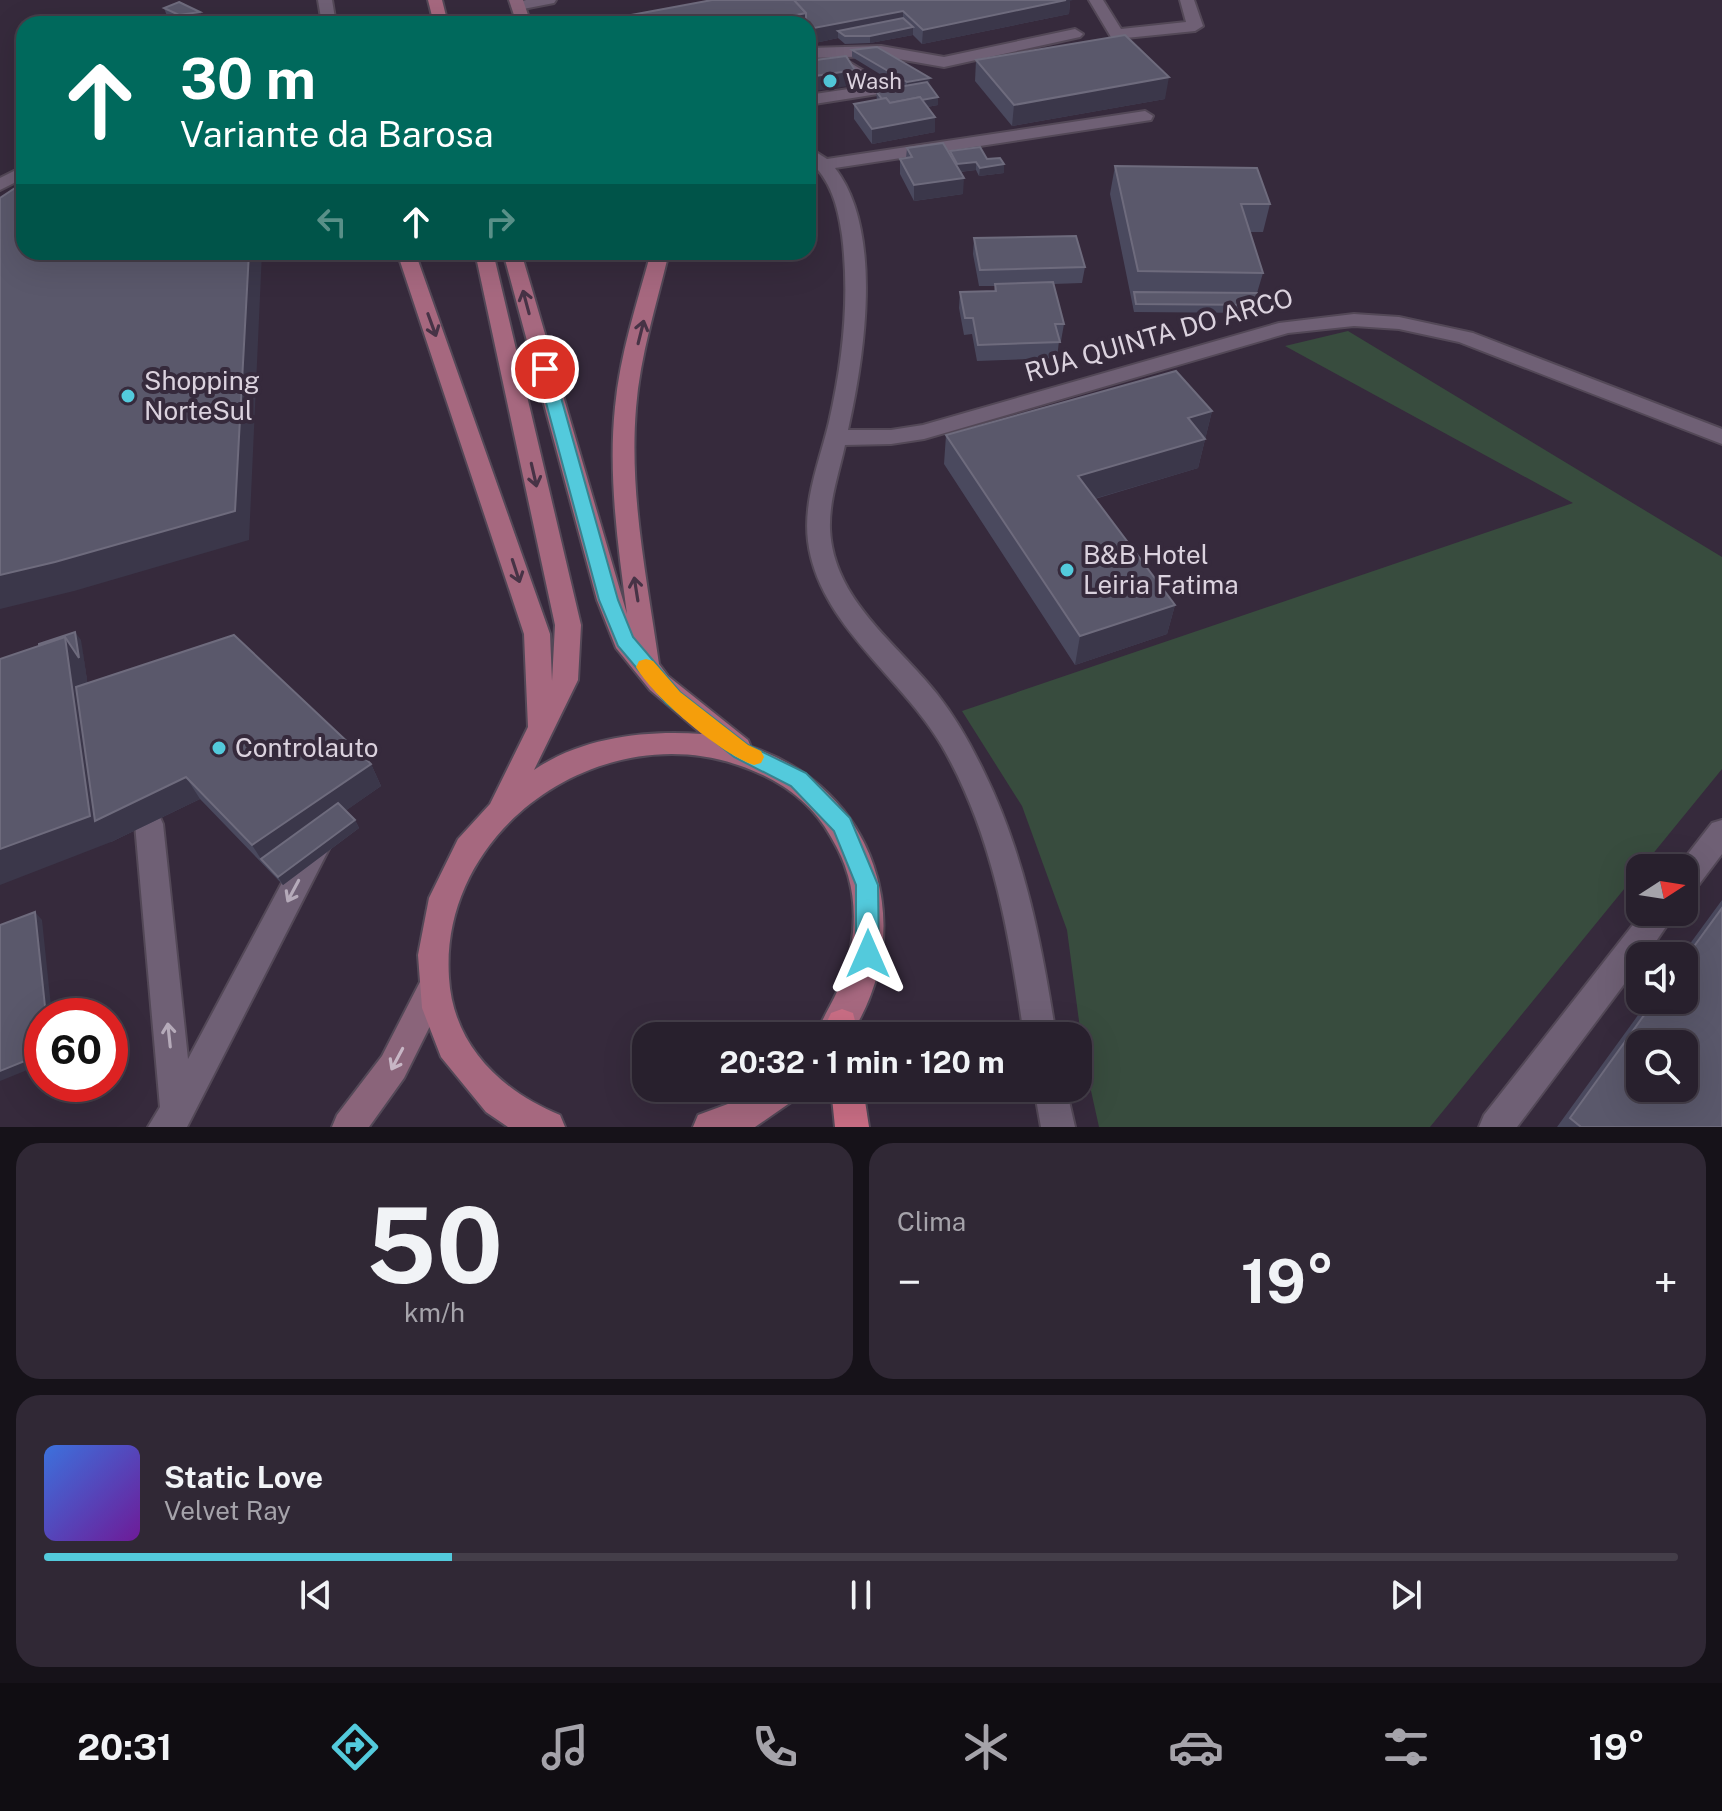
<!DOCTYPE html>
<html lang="pt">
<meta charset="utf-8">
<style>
:root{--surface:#28202d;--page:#302835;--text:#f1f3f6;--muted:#a5a3aa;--line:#443e49;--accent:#53cadc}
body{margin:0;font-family:"Public Sans",sans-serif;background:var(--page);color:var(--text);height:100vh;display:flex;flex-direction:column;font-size:30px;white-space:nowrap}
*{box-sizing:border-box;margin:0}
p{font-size:26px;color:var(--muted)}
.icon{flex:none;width:44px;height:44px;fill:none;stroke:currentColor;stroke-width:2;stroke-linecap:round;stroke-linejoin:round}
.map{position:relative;height:1127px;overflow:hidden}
.panel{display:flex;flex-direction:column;gap:16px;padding:16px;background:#161219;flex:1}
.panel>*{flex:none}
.hud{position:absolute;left:16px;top:16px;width:800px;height:244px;border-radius:24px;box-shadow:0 8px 32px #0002,0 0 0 2px var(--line);background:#00695c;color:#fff;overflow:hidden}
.needle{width:52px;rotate:78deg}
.buttons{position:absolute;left:1626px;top:854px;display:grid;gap:16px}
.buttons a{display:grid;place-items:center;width:72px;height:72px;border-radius:16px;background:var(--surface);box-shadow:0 8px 32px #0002,0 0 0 2px var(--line);font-size:40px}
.speed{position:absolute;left:24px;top:998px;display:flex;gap:16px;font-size:40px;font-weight:700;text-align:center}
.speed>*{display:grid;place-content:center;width:104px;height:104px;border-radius:50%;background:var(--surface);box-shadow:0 8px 32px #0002,0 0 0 2px var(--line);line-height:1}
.speed .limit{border:12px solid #d22;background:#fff;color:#111}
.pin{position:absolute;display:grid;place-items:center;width:68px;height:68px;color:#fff;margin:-34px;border:4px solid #fff;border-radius:50%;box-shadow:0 2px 8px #0007}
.me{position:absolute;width:88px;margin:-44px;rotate:0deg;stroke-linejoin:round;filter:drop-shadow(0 0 6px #0008)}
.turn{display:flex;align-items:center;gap:28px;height:168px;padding:0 32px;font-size:36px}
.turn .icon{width:104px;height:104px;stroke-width:2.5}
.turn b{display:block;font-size:56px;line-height:68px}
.lanes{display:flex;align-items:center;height:76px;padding:0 32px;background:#0003;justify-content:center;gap:40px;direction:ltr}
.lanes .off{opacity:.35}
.big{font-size:60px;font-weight:700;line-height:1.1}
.panel .card{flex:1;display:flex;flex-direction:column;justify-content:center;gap:12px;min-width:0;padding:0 28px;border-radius:24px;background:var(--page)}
.panel .dial{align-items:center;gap:0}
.dial b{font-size:104px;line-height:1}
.song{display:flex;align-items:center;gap:24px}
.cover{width:96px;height:96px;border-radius:12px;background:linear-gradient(135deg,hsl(220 70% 55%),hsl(280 70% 35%))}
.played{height:8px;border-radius:4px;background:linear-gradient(90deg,var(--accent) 25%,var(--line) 25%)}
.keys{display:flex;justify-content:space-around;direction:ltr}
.heat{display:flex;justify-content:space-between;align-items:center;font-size:44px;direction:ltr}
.panel .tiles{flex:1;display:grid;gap:16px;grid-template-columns:1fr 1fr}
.card:last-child{grid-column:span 2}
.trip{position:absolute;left:632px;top:1022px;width:460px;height:80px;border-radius:24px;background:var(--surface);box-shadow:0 8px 32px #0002,0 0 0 2px var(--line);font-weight:700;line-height:80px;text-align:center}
.tab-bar{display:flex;height:128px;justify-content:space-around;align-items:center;background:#100d12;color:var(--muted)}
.tab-bar .icon{width:56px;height:56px}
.tab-bar .current{color:var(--accent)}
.tab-bar b{font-size:36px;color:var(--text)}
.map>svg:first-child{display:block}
.green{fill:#384c3e}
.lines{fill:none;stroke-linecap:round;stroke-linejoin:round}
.lane-casing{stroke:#534857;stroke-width:4}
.street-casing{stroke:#534857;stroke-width:4}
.secondary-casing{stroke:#534857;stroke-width:4}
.primary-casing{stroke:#534857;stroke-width:4}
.highway-casing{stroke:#534857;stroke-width:4}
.lane{fill:#6f6075;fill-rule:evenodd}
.street{fill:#6f6075;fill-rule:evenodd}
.secondary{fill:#8a647a;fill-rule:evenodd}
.primary{fill:#a6687f;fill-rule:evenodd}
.highway{fill:#ca6e85;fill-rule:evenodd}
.wall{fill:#4a495e}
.shaded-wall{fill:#3b374a}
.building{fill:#5a586b;stroke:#6e6b7d;stroke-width:2;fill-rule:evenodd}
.oneway{stroke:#473346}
.oneway2{stroke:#b5aab9}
.oneway3{stroke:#c7b6c5}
.route{fill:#53cadc;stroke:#36838f;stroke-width:2}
.slow{fill:#f59e0b}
.poi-dot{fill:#53cadc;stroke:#362a3c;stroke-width:3}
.labels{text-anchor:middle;stroke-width:8;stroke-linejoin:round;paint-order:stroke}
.far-poi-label{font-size:22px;fill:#dbd2de;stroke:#362a3c;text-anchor:start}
.street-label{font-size:26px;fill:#dbd2de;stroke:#362a3c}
.poi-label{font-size:26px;fill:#dbd2de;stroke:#362a3c;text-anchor:start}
</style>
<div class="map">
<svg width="1722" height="1127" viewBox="0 0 1722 1127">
<rect width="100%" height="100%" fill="#362a3c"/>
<path class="green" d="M1348 331 1722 557V769L1430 1127H1099L1084 1059 1067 930 1022 806 962 711 1573 503 1285 346Z"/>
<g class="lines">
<defs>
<g id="lane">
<path d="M318 0H332L336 24H322Z"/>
<path d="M526 0H556L554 3 518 10 511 6Z"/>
<path d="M1089 0H1103L1121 29 1186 22 1180 0H1194L1203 26 1195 31 1116 39 1111 37Z"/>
<path d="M1075 29 1083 34 1080 37 944 67 881 56 808 58V48L881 46 944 57Z"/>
<path d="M844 59 892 88 884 93 808 105V95L869 86 841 69 825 71 817 66 819 63Z"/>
<path d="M149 812 159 815 163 824 188 1059 309 832 319 829 329 832 333 841 187 1127H148L160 1107 135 824 139 815Z"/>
<path d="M1722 820V854L1694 891 1684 895V868H1677L1712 823Z"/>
<path d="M1643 912H1676L1646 956H1640V963L1517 1127H1479L1484 1115Z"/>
</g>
<g id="street">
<path d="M1145 111 1153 116 1151 120 835 168C884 231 864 358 848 430H891L923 425 1279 323 1354 314 1399 317 1473 333 1722 429V444L1459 342 1399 329 1354 326 1288 333 924 439 891 444 845 445C839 473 829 500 830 529 833 600 897 643 937 694 956 718 971 745 984 772 1025 855 1042 946 1056 1036H1024C1010 937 993 834 942 746 902 677 818 624 808 541 803 500 820 460 829 422 843 360 850 298 842 235 838 207 831 179 808 160V147L827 159Z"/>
<path d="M24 166V178L0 190V178Z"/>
<path d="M1034 1088H1066L1075 1127H1041Z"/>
</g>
<g id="secondary">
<path d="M509 0H523L531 24H517Z"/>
<path d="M432 975 443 980 448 990 404 1078 369 1127H332L337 1115 382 1056 421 980Z"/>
</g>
<g id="primary">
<path d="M428 0H442L448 24H434Z"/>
<path d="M397 252H415L550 634 552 681 555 625 475 252H493L581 625 578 680 534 770C582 737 646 730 702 734L650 690 616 648 597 600 503 252H521L627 614C618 546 608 476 615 407 620 354 637 303 651 252H669C657 303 640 355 636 408 629 494 647 579 659 664L668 676 748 740 751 747C875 788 921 926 850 1036H815C830 1002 844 988 851 947 858 907 852 872 831 837 811 801 777 778 738 765 600 718 439 829 449 978 453 1045 501 1091 560 1115L565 1127H508L486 1112 441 1057 422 1008 418 955 429 898 458 839 490 804 528 727 524 634Z"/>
<path d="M754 1088H798L794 1100 755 1127H693L698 1115 736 1101Z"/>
</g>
<g id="highway">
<path d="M842 1009 853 1013 859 1036H827L826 1024 831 1013Z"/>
<path d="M831 1088H863L869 1127H835Z"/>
</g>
</defs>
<use href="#lane" class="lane-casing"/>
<use href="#street" class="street-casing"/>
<use href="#secondary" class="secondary-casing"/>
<use href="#primary" class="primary-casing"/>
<use href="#highway" class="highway-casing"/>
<use href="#lane" class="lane"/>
<use href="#street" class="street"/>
<use href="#secondary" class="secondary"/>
<use href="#primary" class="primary"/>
<use href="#highway" class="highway"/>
</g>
<g class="wall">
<path d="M1070 1 1069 14 922 44 913 35 870 43 845 44 838 38 815 43 808 36V24H616L615 18Z"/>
<path d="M164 8 200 12 203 19 182 23 167 16Z"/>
<path d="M852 50 929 85 938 105 927 107 935 132 872 144 854 119V104L877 100 876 91 901 87 852 57Z"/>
<path d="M976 60 1165 99 1012 126 975 81Z"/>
<path d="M907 148 950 155V151L987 159 1004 173 979 176 976 170 960 172 963 194 914 201 900 174V159L906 158Z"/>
<path d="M1115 166 1270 204 1263 232H1250L1263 273 1257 293 1261 305 1259 313 1134 312 1110 194Z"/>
<path d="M974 238 1085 267 1082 283 1053 284 1064 324 1061 341H1059L1057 358 977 361 972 334 964 335 959 308 960 292 994 291 995 286H979L973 254Z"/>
<path d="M1212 411 1198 468 1095 499 1175 605 1167 634 1075 665 944 464 946 435Z"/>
<path d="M81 640 87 684 371 764 381 786 345 811 355 820 359 828 283 885 200 799 111 842Z"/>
<path d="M1722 900V1127H1557L1649 1000H1684V956H1681Z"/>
</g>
<g class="shaded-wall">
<path d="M1057 0H1073L1070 1 1069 14 922 44 923 30Z"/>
<path d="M903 11V25L845 37 838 31V38L815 43 814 28Z"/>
<path d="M200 12 203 19 182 23 179 15Z"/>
<path d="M806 13V24H751Z"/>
<path d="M913 27V35L870 43V36Z"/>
<path d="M855 70V85L808 92V77Z"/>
<path d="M1169 77 1165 99 1012 126 1014 105Z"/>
<path d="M930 78 929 85 907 90V82Z"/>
<path d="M938 97V105L886 114V106Z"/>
<path d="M935 117V132L872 144V129Z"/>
<path d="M976 162V170L957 172V164Z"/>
<path d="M1004 164V173L979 176 980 168Z"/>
<path d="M964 178 963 194 914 201V185Z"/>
<path d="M249 252H262L249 540 74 591 0 609V575Z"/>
<path d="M1212 411 1198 468 1073 505 1078 476 1188 418Z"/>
<path d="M1175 605 1167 634 1075 665 1080 636Z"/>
<path d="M75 632 81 640 107 815 186 777 200 799 111 842 0 885V849L65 637Z"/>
<path d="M371 764 381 786 267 866 261 859 252 845Z"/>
<path d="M355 820 359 828 283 885 278 877Z"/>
<path d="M35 912 42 920 52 1016H46Z"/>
<path d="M42 1054V1064L0 1081V1071Z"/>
</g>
<g class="building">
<path d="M712 0H794L806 13 751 24H619L615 18Z"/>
<path d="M794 0H1066L923 30 903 11 814 28 806 19V13Z"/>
<path d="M179 2 200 12 179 15 164 8Z"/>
<path d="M903 18 913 27 870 36H845L838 31Z"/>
<path d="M1125 35 1169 77 1014 105 976 60Z"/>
<path d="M877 47 930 78 907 82 852 50Z"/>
<path d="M846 56 855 70 808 77V61Z"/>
<path d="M927 82 938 97 922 100 920 97 890 103 886 98 882 99 876 91Z"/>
<path d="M920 97 935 117 872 129 854 104 886 98 890 103Z"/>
<path d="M943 143 964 178 914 185 900 159 912 157 907 148Z"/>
<path d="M980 147 987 159 1000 158 1004 164 980 168 976 162 957 164 950 151Z"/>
<path d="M1115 166 1257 168 1270 204H1241L1263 273 1138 271Z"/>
<path d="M24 182V252H249L235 511 55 562 0 575V198Z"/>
<path d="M1076 236 1085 267 980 270 974 238Z"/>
<path d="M1053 282 1064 324H1055L1060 342 978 345 973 318H965L960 292 996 291 995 284Z"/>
<path d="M1134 292 1257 293 1261 305 1136 304Z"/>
<path d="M1176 371 1212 411 1188 418 1205 439 1078 476 1175 605 1080 636 946 435Z"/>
<path d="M75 632 79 658 65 637 39 646V644Z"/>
<path d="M234 635 371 764 252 845 186 777 95 821 76 687Z"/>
<path d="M65 637 90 816 0 849V659Z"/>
<path d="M338 803 355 820 278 877 261 859Z"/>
<path d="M1722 908V1127H1581L1570 1118 1655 1000H1684V960ZM1640 1044H1684V1088H1640Z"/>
<path d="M35 912 46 1016H42V1054L0 1071V925Z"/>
</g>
<defs><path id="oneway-shaft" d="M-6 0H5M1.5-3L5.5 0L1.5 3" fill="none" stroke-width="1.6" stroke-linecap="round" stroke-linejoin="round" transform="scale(2)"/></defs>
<g class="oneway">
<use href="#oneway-shaft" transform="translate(526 302) rotate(-105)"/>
<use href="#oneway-shaft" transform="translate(432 325) rotate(70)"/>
<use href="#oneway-shaft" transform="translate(641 332) rotate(-76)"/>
<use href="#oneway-shaft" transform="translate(534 475) rotate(77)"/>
<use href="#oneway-shaft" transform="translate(516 571) rotate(72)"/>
<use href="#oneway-shaft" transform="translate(636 589) rotate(-99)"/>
</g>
<g class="oneway2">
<use href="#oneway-shaft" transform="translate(293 891) rotate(118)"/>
<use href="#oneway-shaft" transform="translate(169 1035) rotate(-96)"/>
</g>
<use class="oneway3" href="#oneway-shaft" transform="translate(397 1059) rotate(118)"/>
<path class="route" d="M545 364 553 369 618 600 633 637 680 692 748 745 806 773 850 818 878 885 879 954 876 962 868 965 859 962 856 954V885L834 831 791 786 734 757 666 703 618 646 599 600 537 369Z"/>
<path class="slow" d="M646 659 653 661 680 692 748 745 761 751 764 757 761 763 754 765C721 754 653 697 636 667L639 661Z"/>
<g class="poi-dot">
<circle cx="830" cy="81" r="8"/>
<circle cx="128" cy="396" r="8"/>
<circle cx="1067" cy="570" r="8"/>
<circle cx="219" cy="748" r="8"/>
</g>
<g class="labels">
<g class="far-poi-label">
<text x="846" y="89">Wash</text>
</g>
<g class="street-label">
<text transform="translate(1159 335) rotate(-16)" y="9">RUA QUINTA DO ARCO</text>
</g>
<g class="poi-label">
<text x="144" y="390">Shopping<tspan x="144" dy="30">NorteSul</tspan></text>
<text x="1083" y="564">B&amp;B Hotel<tspan x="1083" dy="30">Leiria Fatima</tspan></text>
<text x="235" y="757">Controlauto</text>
</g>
</g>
</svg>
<div class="buttons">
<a><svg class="needle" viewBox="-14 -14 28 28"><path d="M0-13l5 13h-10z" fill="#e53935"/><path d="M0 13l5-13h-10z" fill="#a5a3aa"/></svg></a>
<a><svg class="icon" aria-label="sound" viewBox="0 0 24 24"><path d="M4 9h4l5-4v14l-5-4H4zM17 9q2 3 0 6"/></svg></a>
<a><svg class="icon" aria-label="search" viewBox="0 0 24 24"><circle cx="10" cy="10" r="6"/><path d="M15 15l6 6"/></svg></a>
</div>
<div class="speed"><div class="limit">60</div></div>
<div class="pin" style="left:545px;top:369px;background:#d93025"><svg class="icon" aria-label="arrive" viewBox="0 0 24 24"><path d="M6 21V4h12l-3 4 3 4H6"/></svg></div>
<svg class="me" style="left:868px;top:954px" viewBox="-20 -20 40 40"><path d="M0-17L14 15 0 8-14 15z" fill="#53cadc" stroke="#fff" stroke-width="4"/></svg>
<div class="trip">20:32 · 1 min · 120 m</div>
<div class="hud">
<div class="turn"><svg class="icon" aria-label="ahead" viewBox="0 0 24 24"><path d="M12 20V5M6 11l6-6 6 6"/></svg><div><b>30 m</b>Variante da Barosa</div></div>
<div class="lanes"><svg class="icon off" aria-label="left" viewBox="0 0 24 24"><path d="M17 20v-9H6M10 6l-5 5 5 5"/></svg><svg class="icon" aria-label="ahead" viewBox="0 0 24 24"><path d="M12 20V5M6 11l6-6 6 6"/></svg><svg class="icon off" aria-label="right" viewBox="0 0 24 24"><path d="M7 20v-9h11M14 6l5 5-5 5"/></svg></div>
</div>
</div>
<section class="panel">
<div class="tiles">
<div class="card dial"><b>50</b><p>km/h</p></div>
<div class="card"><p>Clima</p>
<div class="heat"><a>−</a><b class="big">19°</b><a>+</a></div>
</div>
<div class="card">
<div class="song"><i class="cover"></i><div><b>Static Love</b><p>Velvet Ray</p></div></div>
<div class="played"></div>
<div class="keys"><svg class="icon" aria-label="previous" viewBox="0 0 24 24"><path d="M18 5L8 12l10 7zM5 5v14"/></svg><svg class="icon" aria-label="pause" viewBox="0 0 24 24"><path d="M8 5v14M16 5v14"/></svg><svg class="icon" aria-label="next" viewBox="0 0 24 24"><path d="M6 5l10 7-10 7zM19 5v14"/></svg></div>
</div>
</div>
</section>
<nav class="tab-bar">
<b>20:31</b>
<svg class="icon current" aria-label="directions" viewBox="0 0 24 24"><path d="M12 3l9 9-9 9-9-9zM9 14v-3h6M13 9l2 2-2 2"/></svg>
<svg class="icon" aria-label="music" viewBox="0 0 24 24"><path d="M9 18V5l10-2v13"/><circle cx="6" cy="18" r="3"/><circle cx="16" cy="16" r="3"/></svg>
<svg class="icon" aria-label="phone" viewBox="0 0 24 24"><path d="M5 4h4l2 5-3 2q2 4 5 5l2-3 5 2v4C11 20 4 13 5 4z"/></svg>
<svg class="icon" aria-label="climate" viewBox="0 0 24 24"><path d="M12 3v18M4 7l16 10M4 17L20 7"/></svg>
<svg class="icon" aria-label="car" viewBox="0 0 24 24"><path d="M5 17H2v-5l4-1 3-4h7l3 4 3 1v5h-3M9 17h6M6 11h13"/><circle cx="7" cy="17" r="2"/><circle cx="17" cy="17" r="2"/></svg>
<svg class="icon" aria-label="filters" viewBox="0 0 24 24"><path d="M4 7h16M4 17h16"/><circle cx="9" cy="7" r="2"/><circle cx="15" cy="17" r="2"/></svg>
<b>19°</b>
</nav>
